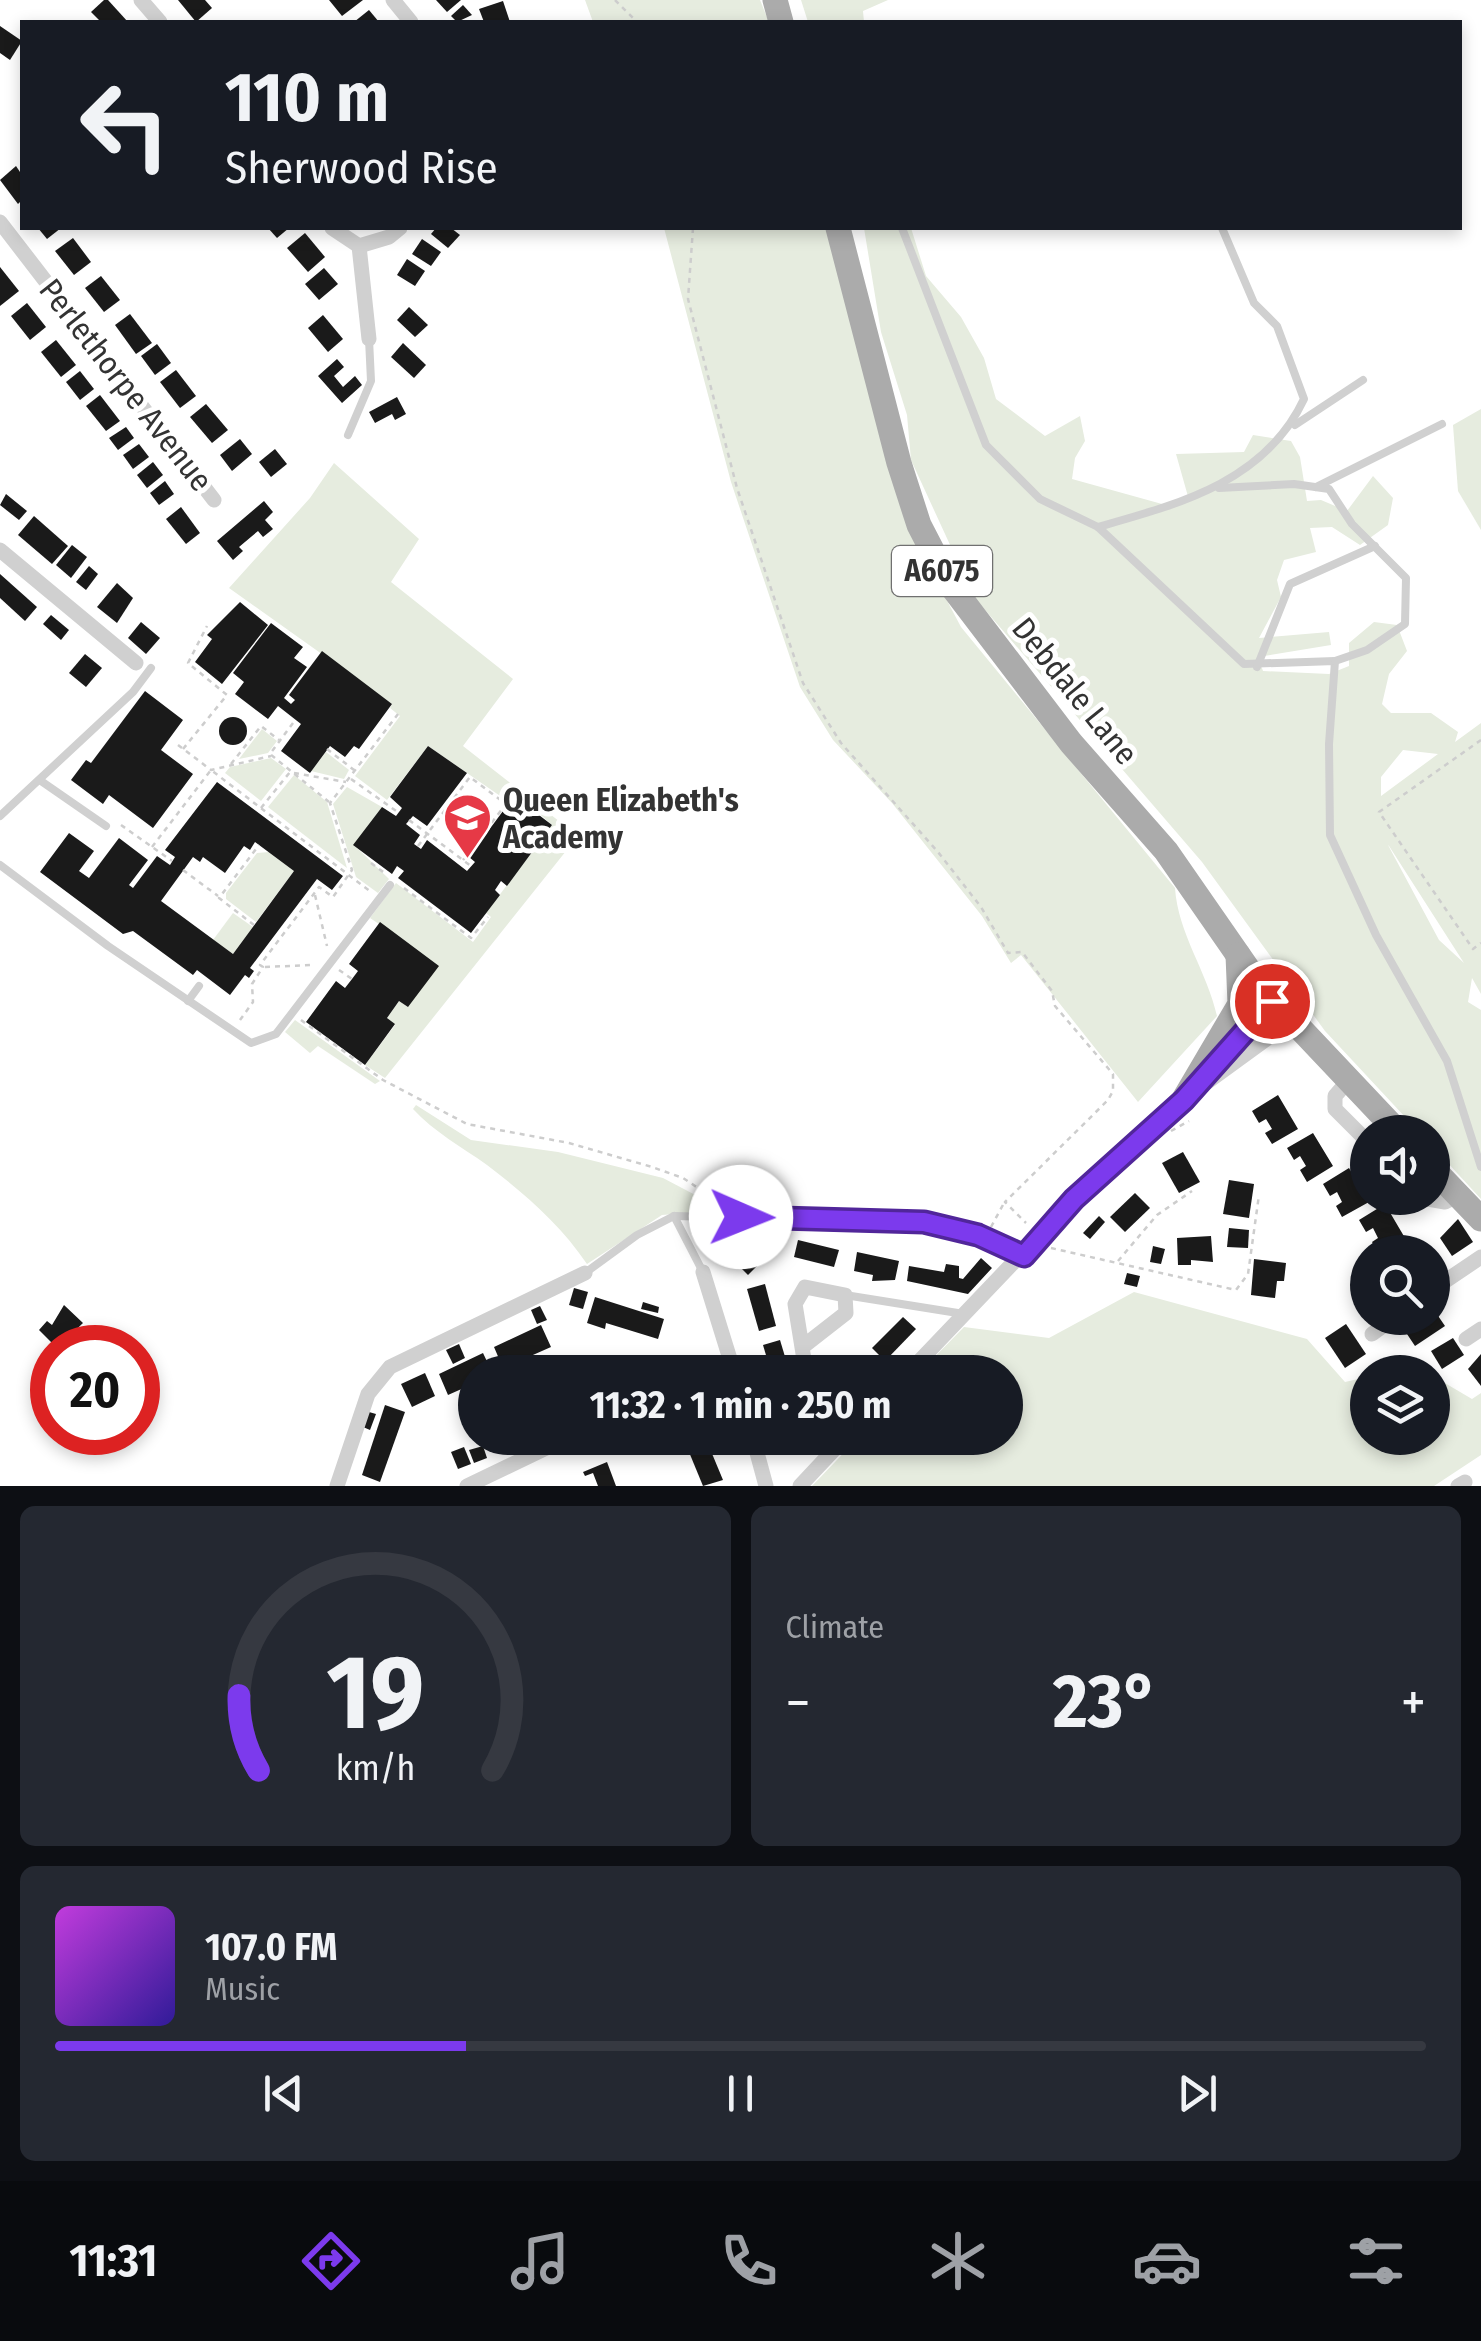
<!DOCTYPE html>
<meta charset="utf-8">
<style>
:root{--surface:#171b24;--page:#242831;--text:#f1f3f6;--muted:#9ea1a6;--line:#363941;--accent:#7c3aed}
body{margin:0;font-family:"Fira Sans Condensed",sans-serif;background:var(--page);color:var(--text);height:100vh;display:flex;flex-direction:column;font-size:38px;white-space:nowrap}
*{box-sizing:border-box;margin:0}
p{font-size:32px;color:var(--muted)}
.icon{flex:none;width:55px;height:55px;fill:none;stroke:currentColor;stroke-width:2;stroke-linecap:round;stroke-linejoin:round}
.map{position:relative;height:1486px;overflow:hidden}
.side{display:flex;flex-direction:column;gap:20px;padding:20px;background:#0d0f14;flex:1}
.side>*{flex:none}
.banner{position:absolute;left:20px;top:20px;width:1442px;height:210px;border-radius:0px;box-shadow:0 5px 15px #0003;background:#171b24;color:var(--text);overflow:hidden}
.buttons{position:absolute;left:1350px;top:1115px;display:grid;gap:20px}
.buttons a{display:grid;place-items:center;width:100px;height:100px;border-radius:50%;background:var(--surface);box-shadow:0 5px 15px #0003;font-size:50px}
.speed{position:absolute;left:30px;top:1325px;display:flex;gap:20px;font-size:50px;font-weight:700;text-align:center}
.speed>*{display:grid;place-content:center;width:130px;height:130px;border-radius:50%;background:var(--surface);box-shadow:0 5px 15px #0003;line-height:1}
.speed .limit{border:15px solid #d22;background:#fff;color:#111}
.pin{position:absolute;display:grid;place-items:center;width:85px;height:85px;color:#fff;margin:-42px;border:5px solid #fff;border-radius:50%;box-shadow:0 2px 10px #0007}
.me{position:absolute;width:110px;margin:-55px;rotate:91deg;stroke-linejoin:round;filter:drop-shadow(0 0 8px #0008)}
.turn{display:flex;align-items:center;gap:35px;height:210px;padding:0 40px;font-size:45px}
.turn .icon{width:130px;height:130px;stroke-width:2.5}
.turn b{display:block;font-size:70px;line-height:85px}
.big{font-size:75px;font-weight:700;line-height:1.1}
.side .tile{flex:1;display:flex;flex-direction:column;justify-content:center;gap:15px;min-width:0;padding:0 35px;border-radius:15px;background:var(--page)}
.side .dial{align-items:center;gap:0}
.dial svg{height:260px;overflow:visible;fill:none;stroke:var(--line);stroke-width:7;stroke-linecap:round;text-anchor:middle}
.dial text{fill:var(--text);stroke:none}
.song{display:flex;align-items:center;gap:30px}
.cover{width:120px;height:120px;border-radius:15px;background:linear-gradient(135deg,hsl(290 70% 55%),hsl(250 70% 35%))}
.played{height:10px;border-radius:5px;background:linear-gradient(90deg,var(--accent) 30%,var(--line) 30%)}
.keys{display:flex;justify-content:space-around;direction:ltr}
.heat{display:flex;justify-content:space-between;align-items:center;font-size:55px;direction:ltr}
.side .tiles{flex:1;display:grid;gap:20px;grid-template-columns:1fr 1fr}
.tile:last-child{grid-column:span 2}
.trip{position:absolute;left:458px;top:1355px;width:565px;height:100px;border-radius:50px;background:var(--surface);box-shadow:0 5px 15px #0003;font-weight:700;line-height:100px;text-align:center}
.tab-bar{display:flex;height:160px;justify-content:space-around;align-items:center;background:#090b0e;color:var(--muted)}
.tab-bar .icon{width:70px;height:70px}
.tab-bar .on{color:var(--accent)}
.tab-bar b{font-size:45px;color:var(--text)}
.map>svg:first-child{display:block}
.green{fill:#e6ecdf;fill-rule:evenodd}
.building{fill:#1a1a1a;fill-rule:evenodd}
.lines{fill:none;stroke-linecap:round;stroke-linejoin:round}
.path{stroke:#cdcdcd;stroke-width:2.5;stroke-dasharray:5 5;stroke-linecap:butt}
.lane{stroke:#d0d0d0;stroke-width:8}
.street{stroke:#d0d0d0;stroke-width:15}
.primary{stroke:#ababab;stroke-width:25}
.route-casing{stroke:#51269a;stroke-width:25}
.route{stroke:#7c3aed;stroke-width:18}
.labels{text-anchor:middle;stroke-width:10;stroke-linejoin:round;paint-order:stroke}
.shield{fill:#fff;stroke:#707070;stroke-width:2.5}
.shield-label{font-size:30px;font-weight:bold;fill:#333}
.street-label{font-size:32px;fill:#333;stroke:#fff}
.poi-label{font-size:32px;font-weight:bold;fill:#333;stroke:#fff;text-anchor:start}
</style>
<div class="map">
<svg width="1481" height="1486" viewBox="0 0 1481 1486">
<rect width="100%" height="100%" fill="#fff"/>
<g class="green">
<path d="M585 0H760L769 22H593Z"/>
<path d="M801 0H888L863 11 864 22H808Z"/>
<path d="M664 228H827L918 546 961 627 1175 888C1178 934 1207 971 1217 1016L1138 1102 1021 955 1011 963 982 916 892 803 833 740 800 687 731 482Z"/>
<path d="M864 228H911L926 276 961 317 984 358 996 399 1045 436 1080 416 1085 441 1075 458 1072 479 1162 504 1189 500 1176 454 1244 452 1253 435 1291 441 1300 457 1307 501 1321 500 1347 511 1373 476 1393 498 1388 525 1360 545 1332 527 1310 528 1316 552 1284 560 1277 580 1281 597 1259 638 1329 632 1331 645 1258 657 1263 671 1329 674 1349 666V643L1374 622 1397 625 1407 651 1389 674 1382 704 1391 713H1431L1458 732 1455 742 1481 723V994L1472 978 1468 1002 1481 1010V1199L1433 1147 1432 1132H1419L1325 1031 1202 862 974 597 911 460 907 415 881 332ZM1403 750 1438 754 1381 796V777ZM1388 845 1389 846 1464 963 1439 940Z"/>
<path d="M1481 409V530L1458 491 1453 425Z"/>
<path d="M334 463 419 539 391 582 513 679 463 746 578 836 385 1078 365 1065 395 1025 387 1018 399 1001 408 1007 379 924 370 918 396 883 473 942 491 917 486 913 552 825 514 791 506 800 428 746 387 800 355 776 400 716 390 708 392 704 229 588 310 498Z"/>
<path d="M262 729 277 741 268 753 239 759Z"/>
<path d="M326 752 349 770 344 779 311 771Z"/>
<path d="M271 758 286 769 261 801 225 773 230 767Z"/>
<path d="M294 775 327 802 347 868 268 807Z"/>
<path d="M347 787 382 807 354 845 389 879 378 893 356 877 333 804Z"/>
<path d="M269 852 294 871 256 922 226 899V893L257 853Z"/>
<path d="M233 913 253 927 233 954 213 940Z"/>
<path d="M295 1020 380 1081 375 1084 318 1046 310 1053 285 1032Z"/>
<path d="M416 1105 471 1140 558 1152 663 1178 701 1198 709 1211 662 1215 587 1264C560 1224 525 1194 487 1165 462 1147 434 1132 413 1109Z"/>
<path d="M1134 1292 1307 1339 1345 1382 1367 1377 1368 1438H1432L1433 1376 1472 1399 1481 1393V1455L1434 1486H812L858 1438H1005V1372H920L964 1327 1049 1338Z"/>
</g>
<g class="building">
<path d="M104 0H108L128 22H101L91 12Z"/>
<path d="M178 0H205L212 8 196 22Z"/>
<path d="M329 0H363L342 16Z"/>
<path d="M436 0H461L447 12Z"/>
<path d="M503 1 510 22H484L479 9Z"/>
<path d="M463 5 472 15 457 22 451 16Z"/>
<path d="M369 10 379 22H354Z"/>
<path d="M0 26 22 41 10 60 0 53Z"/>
<path d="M16 166 22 175V200L18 204 0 180Z"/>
<path d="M38 228H61L47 239Z"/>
<path d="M268 228H289L277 238Z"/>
<path d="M436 228H451L460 235 448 248 431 234Z"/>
<path d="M305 233 325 257 308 272 287 248Z"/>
<path d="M73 238 91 262 74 275 55 251Z"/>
<path d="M422 239 441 252 431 266 412 254Z"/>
<path d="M407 259 425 271 415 286 397 275Z"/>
<path d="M0 267 19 291 0 306Z"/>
<path d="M324 268 338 284 319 300 305 284Z"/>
<path d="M101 276 120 300 104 312 85 288Z"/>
<path d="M27 303 46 327 30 340 11 316Z"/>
<path d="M409 307 428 325 415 337 397 320Z"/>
<path d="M130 314 152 343 136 354 115 325Z"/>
<path d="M323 315 343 339 328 352 308 328Z"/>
<path d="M56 340 76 365 61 377 41 352Z"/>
<path d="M403 343 426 365 414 378 391 357Z"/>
<path d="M157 344 171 363 155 375 141 356Z"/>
<path d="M337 359 344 367 334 376 343 387 355 376 362 385 342 403 318 376Z"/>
<path d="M176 370 196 396 180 408 160 382Z"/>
<path d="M80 371 94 389 80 400 66 382Z"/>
<path d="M100 395 120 421 106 431 86 406Z"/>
<path d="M397 397 406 414 395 420 392 414 375 423 369 412Z"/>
<path d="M206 404 228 430 212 443 190 417Z"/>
<path d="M126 427 134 438 118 450 109 438Z"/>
<path d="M240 439 252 454 232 471 220 455Z"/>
<path d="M139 444 149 457 133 469 123 455Z"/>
<path d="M275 449 287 464 271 477 259 462Z"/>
<path d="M153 462 163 475 147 488 137 475Z"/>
<path d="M165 481 174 494 159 505 150 493Z"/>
<path d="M6 494 27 511 19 520 0 505Z"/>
<path d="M264 501 273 512 265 520 273 529 263 537 258 531 239 547 243 551 233 560 217 541Z"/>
<path d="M181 507 200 533 186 544 166 519Z"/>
<path d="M34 516 68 546 52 564 18 535Z"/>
<path d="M72 545 87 557 71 578 56 565Z"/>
<path d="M89 566 98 574 86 590 76 582Z"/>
<path d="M0 574 37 607 25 621 0 598Z"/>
<path d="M117 583 133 598 117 623 97 607Z"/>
<path d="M240 602 268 625 222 684 195 662 212 639 207 635Z"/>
<path d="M51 615 69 630 61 640 43 624Z"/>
<path d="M141 622 160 638 146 654 128 638Z"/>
<path d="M271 623 303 647 294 658 307 667 284 698 291 704 295 700 289 695 322 651 392 704 359 749 354 746 345 757 330 746 310 773 281 751 301 724 278 706 268 719 235 694 244 682 233 673Z"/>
<path d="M85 654 102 668 86 687 69 673Z"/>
<path d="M145 691 183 720 161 750 193 774 153 828 109 795 103 804 71 780 86 760 91 763Z"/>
<circle cx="233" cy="731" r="14"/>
<path d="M428 746 467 773 427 826 413 816 406 824 420 835 414 844 421 849 427 840 467 871 475 862 469 857 514 796 552 825 507 886 501 881 495 890 500 895 471 933 398 878 404 871 397 866 392 874 353 845 382 807 396 816 402 808 390 797Z"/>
<path d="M217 782 343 876 332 890 317 879 250 968 254 971 249 978 245 975 230 995 197 970 193 975 133 931 123 934 40 872 69 833 94 851 79 871 89 878 119 838 148 860 129 885 133 888 157 856 170 865 175 857 165 850ZM255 842 294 871 233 954 161 901 193 857 200 862 203 857 225 873 244 846 250 850Z"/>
<path d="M380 922 439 966 408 1007 399 1001 387 1018 395 1024 365 1065 306 1022 336 981 345 988 352 979 358 971 349 964Z"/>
<path d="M1278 1095 1298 1129 1272 1144 1265 1133 1272 1129 1266 1119 1259 1123 1252 1111Z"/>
<path d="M1313 1133 1333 1166 1307 1182 1300 1170 1306 1166 1300 1156 1294 1160 1287 1148Z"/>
<path d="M1183 1152 1200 1182 1179 1193 1162 1163Z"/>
<path d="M1349 1168 1369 1202 1342 1217 1336 1206 1342 1202 1337 1192 1330 1196 1323 1184Z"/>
<path d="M1229 1180 1254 1184 1249 1218 1223 1214Z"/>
<path d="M1135 1193 1150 1208 1125 1232 1110 1217Z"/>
<path d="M1385 1204 1405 1238 1378 1252 1372 1242 1378 1238 1373 1228 1366 1232 1359 1220Z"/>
<path d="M1099 1216 1105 1222 1090 1239 1083 1233Z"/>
<path d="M1458 1219 1473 1242 1452 1256 1440 1238Z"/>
<path d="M1229 1228 1249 1230 1248 1248 1227 1247Z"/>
<path d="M767 1231 779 1244 748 1275 735 1262Z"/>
<path d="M1211 1236 1213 1262 1191 1260V1265H1178L1177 1238Z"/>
<path d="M798 1240 839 1250 834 1267 794 1257Z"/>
<path d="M1153 1246 1165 1249 1161 1264 1150 1262Z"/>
<path d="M857 1252 899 1261 895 1280 872 1281 873 1275 854 1271Z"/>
<path d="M981 1258 992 1268 968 1294 907 1281 909 1266 944 1272 946 1264 959 1266V1278L963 1279Z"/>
<path d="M1254 1259 1286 1263 1284 1281H1277L1275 1298 1251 1295Z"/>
<path d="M1127 1273 1140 1276 1137 1287 1124 1284Z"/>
<path d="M765 1284 776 1326 759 1331 747 1289Z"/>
<path d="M574 1288 588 1292 583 1309 569 1305Z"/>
<path d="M595 1297 664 1319 658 1339 606 1323 605 1329 587 1323Z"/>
<path d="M643 1302 659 1307 658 1313 641 1309Z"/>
<path d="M64 1305 83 1323 57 1348 39 1330 47 1321 52 1325Z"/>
<path d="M540 1306 547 1320 537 1324 531 1310Z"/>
<path d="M1432 1307 1445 1326 1415 1346 1401 1325 1413 1318H1432Z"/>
<path d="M903 1317 916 1329 885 1361 872 1348Z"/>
<path d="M1346 1324 1366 1354 1345 1368 1325 1338Z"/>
<path d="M541 1325 551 1347 508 1366 505 1358 500 1361 494 1347Z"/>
<path d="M1453 1338 1464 1355 1442 1369 1431 1351Z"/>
<path d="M780 1340 786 1360 789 1372H771L763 1345Z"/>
<path d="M459 1344 465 1358 453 1364 446 1350Z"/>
<path d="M483 1353 492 1372H475V1383L448 1395 439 1374Z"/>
<path d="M1481 1354V1386L1468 1369Z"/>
<path d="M863 1356 875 1369 847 1372Z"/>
<path d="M425 1373 435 1396 412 1407 401 1384Z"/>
<path d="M385 1405 405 1412 380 1482 362 1475Z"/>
<path d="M369 1412 376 1414 370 1430 363 1427Z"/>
<path d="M681 1438H705L706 1441 686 1449Z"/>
<path d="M708 1444 723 1480 703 1486 689 1452Z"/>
<path d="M483 1446 487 1458 474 1463 469 1450Z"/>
<path d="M464 1447 471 1464 458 1469 451 1452Z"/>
<path d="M607 1462 616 1486H598L593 1473 585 1476 583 1472Z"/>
</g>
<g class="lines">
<g class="path">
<path d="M615 0 637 22"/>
<path d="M693 228 688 299 737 488 803 683 841 743 938 852 981 907 1008 953 1022 952 1052 991 1055 1006 1113 1074V1091L1108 1100 1005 1202 1026 1223"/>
<path d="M293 723 270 754 329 802"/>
<path d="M1481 740 1379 812 1473 949 1481 943"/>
<path d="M178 745 211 770 271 756"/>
<path d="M183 749 227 695 188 663 207 626"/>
<path d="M327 749 354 770"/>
<path d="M231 764 261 726 279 740"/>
<path d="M294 773 346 782"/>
<path d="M351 779 399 813"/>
<path d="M261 808 290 772"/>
<path d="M409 820 471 866"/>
<path d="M121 825 172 861"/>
<path d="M418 846 470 777 506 804 463 860"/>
<path d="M152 847 211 770 371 892"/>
<path d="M371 863 386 874"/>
<path d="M183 870 218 896"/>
<path d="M404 888 471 938 488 917"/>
<path d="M315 895 327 946"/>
<path d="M254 925 219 898 259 845"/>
<path d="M265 967 312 965"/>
<path d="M339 970 352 979"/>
<path d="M240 1020 253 1002 252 984 263 967 260 965 319 887 333 897 352 870 330 803 398 714"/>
<path d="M301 1020 383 1080 467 1124 569 1143 652 1167 683 1178 722 1204"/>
<path d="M1171 1131 1189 1121"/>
<path d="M991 1227 1004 1203"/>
<path d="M1051 1248 1236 1290 1248 1274 1259 1195"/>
<path d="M1118 1261 1157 1215 1192 1191"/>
</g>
<g class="lane">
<path d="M902 228 986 445 1040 499 1098 527 1244 664 1335 661 1329 744 1330 835 1376 935 1447 1061 1481 1167"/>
<path d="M1295 425 1363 380"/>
<path d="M348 435 371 381 369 339"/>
<path d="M1316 487 1442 424"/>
<path d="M1219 488 1294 484 1329 489 1352 524 1406 578 1405 624 1367 650 1335 661"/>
<path d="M1098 527C1179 504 1265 482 1304 399L1277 326 1254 303 1222 228"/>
<path d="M1257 667 1290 584 1375 546"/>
<path d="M41 781 106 826"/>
<path d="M0 816 133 692 151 668"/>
<path d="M0 865 108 946 251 1043 276 1034 390 885"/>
<path d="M188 1001 199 986"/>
<path d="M674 1216 924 1222 978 1235 1020 1254"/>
<path d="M585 1273 637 1235 674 1216 703 1272"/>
<path d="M845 1295 964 1314"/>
</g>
<g class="street">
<path d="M141 0 160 22"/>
<path d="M393 0 411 22"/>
<path d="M0 222 214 500"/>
<path d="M332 228 359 246"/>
<path d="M359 246 369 339"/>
<path d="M359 246 389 237 400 228"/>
<path d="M0 550 136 663"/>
<path d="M1214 1065 1272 1001"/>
<path d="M1348 1081 1335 1096V1109L1368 1142"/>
<path d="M1191 1094 1291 1021"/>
<path d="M1422 1198 1445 1202 1459 1195"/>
<path d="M703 1272 734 1372"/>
<path d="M1432 1290 1481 1257"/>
<path d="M1372 1334 1394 1318"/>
<path d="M1466 1339 1481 1329"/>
<path d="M805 1345 846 1313 845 1295 805 1287 795 1304 806 1372"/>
<path d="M702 1372 730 1359"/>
<path d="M909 1372 1074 1199 1189 1093"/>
<path d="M753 1438 766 1486"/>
<path d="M337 1486 368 1394 390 1367 585 1273"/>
<path d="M467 1486 567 1438"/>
<path d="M800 1486 845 1438"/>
<path d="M1458 1486 1465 1482"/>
</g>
<g class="primary">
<path d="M775 0 781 22"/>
<path d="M838 228 899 463 919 525 949 583 1071 743 1166 851 1259 985 1398 1132"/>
<path d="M1184 1099 1240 1004 1238 955"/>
<path d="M1432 1168 1481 1219"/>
</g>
</g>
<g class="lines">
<defs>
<path id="route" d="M741 1217 924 1222 978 1235 1024 1256 1074 1199 1184 1100 1272 1001"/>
</defs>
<use href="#route" class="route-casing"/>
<use href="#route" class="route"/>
</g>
<defs>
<symbol id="school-pin" viewBox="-11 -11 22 30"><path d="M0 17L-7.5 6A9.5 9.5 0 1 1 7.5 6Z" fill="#e63946" stroke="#fff"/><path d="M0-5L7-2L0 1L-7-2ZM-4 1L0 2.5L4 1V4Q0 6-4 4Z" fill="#fff"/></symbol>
</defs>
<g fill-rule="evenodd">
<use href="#school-pin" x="440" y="790" width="55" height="75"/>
</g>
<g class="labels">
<rect class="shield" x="892" y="546" width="100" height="50" rx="8"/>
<g class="shield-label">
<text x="942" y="581">A6075</text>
</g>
<g class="street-label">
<text transform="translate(126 385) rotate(52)" y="11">Perlethorpe Avenue</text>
<text transform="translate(1075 691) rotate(51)" y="11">Debdale Lane</text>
</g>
<g class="poi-label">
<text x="503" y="811">Queen Elizabeth's<tspan x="503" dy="37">Academy</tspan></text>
</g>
</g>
</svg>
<div class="buttons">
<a><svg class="icon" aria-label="sound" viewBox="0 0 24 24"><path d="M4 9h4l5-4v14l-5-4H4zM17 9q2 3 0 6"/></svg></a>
<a><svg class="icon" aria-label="search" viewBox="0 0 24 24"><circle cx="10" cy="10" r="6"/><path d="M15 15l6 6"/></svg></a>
<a><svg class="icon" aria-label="layers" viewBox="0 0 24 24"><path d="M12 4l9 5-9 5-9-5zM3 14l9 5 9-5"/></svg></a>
</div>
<div class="speed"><div class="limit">20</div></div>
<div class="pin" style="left:1272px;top:1001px;background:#d93025"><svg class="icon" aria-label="arrive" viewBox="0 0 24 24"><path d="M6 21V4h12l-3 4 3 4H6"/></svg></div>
<svg class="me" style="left:741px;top:1217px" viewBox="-20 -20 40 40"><circle r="19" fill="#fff"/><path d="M0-13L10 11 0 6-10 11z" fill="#7c3aed"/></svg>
<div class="trip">11:32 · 1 min · 250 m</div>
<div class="banner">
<div class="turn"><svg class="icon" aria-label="left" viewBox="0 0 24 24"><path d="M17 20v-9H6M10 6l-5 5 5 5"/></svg><div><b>110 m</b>Sherwood Rise</div></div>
</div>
</div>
<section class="side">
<div class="tiles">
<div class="tile dial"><svg viewBox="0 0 100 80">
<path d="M14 69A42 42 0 1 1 86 69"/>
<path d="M14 69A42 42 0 0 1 8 46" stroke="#7c3aed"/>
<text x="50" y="56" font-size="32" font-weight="700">19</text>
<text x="50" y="72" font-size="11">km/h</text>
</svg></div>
<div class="tile"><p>Climate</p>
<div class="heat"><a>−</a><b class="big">23°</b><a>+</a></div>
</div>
<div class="tile">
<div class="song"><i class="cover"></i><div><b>107.0 FM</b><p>Music</p></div></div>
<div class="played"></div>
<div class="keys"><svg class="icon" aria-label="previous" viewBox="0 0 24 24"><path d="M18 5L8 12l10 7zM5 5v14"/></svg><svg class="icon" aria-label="pause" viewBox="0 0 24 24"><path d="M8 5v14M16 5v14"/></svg><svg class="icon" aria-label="next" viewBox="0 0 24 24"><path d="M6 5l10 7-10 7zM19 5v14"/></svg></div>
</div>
</div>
</section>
<nav class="tab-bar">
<b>11:31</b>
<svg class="icon on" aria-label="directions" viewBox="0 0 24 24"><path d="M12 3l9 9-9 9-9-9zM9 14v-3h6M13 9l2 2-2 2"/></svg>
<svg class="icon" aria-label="music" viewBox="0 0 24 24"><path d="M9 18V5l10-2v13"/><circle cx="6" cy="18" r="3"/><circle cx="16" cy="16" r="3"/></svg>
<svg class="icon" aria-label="phone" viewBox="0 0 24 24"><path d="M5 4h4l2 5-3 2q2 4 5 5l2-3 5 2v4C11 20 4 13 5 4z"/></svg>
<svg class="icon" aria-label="climate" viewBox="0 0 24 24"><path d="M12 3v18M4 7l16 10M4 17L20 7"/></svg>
<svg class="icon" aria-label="car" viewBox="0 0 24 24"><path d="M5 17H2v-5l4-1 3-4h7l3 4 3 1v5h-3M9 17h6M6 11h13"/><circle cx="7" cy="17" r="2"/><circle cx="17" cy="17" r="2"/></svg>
<svg class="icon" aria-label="filters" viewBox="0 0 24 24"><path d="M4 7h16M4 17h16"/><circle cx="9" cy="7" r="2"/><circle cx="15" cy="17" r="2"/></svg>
</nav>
